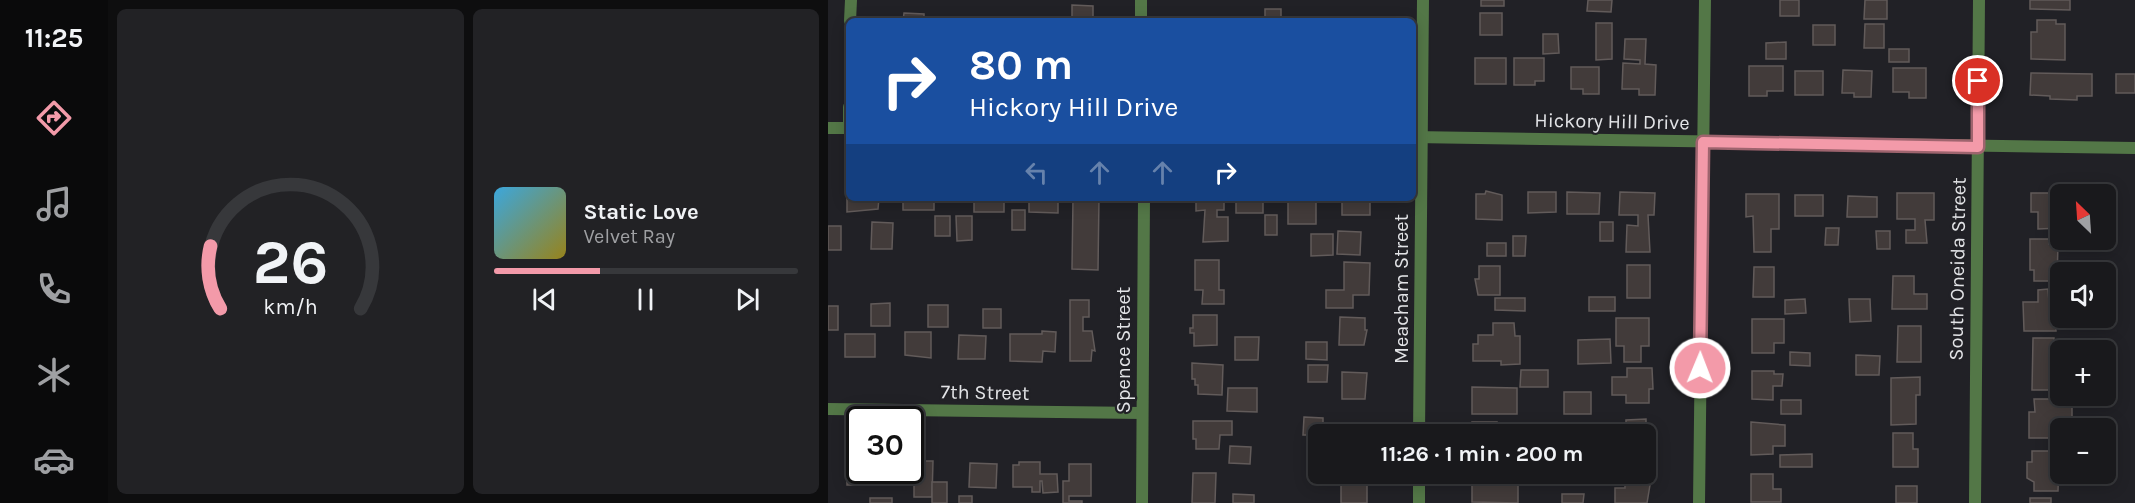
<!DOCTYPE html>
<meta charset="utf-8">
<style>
:root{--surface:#19191c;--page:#222225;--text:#f1f3f6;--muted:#9fa0a3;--line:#37383b;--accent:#f39aa9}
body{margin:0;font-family:Karla,sans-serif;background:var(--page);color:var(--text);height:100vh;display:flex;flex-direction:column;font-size:22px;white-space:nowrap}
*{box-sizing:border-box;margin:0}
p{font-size:20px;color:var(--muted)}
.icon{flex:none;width:33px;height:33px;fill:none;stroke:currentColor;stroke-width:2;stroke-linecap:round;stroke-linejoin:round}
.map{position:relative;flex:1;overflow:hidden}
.drawer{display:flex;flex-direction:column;gap:9px;padding:9px;background:#0e0e0f;width:720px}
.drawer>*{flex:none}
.banner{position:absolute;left:18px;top:18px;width:570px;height:183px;border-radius:9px;box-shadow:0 3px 15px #0003,0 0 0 2px var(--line);background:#1a4fa0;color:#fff;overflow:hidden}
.needle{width:39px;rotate:335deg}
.controls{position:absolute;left:1222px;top:184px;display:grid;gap:12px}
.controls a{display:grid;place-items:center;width:66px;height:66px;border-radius:9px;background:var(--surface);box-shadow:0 3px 15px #0003,0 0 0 2px var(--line);font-size:30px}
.speed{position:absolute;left:18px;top:406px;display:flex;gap:12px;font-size:30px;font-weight:700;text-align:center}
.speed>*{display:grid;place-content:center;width:78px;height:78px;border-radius:50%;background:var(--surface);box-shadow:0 3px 15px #0003,0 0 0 2px var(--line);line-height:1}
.speed .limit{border:3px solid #111;border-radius:9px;background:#fff;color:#111}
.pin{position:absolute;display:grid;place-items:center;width:51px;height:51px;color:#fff;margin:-26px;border:3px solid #fff;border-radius:50%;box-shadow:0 2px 6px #0007}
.me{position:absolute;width:66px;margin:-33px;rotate:1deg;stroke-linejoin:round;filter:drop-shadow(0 0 4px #0008)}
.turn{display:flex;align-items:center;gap:21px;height:126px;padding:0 24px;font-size:27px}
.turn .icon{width:78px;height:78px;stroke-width:2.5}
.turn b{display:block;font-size:42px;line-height:51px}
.lanes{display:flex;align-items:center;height:57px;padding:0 24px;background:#0003;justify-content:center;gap:30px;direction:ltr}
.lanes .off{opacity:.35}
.drawer .tile{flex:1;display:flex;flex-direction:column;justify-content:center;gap:9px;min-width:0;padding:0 21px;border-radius:9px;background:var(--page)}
.drawer .dial{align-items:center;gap:0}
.dial svg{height:156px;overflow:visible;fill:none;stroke:var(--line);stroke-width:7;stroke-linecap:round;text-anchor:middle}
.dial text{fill:var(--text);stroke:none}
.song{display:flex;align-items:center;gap:18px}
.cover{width:72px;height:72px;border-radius:9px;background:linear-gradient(135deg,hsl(200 70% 55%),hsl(50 70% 35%))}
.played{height:6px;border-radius:3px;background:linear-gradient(90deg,var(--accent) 35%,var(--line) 35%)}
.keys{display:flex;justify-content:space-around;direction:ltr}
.drawer .tiles{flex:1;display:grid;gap:9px;grid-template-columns:repeat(2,1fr)}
.trip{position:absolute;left:480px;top:424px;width:348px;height:60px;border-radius:9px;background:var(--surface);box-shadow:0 3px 15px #0003,0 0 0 2px var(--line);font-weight:700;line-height:60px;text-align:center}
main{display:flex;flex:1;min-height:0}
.tabs{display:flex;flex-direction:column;width:108px;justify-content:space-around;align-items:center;background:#0a0a0b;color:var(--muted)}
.tabs .icon{width:42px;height:42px}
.tabs .active{color:var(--accent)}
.tabs b{font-size:27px;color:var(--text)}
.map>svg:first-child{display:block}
.building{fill:#423b3a;stroke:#625b5a;stroke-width:1.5}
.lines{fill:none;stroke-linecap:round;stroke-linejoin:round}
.minor{stroke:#537747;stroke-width:12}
.tertiary{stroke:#537747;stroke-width:12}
.route-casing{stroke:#9e646e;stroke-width:15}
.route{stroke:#f39aa9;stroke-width:10}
.labels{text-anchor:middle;stroke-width:4.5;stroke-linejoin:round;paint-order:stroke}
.street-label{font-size:20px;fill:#e2e3e6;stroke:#212126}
</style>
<main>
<nav class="tabs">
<b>11:25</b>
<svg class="icon active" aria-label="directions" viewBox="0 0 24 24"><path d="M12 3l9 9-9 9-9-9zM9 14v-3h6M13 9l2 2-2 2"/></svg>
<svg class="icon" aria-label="music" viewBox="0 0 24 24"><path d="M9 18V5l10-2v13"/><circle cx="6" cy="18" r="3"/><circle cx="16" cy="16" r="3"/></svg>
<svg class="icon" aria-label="phone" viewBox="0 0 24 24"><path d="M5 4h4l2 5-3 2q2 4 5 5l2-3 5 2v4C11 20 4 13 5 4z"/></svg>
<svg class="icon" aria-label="climate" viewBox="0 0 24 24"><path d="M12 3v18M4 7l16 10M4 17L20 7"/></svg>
<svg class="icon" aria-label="car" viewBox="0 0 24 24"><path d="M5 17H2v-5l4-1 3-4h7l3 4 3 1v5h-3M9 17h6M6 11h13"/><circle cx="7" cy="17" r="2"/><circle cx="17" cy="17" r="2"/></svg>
</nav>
<section class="drawer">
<div class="tiles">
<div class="tile dial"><svg viewBox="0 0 100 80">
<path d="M14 69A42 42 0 1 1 86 69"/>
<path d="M14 69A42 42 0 0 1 9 37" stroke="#f39aa9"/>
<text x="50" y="56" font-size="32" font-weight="700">26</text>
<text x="50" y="72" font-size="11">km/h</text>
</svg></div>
<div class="tile">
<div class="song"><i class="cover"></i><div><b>Static Love</b><p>Velvet Ray</p></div></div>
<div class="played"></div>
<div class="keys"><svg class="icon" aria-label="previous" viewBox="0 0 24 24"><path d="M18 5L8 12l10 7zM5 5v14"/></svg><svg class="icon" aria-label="pause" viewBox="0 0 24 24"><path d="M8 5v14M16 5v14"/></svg><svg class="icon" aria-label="next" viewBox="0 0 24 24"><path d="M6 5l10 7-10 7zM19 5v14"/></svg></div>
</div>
</div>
</section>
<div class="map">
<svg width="1307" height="503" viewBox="0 0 1307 503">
<rect width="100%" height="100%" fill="#212126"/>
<g class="building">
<rect x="653" y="0" width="23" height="6"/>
<path d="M760 0H784L783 12 759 11Z"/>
<rect x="952" y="0" width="19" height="16"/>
<path d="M1037 0H1059V19H1036Z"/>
<path d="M1202 0H1242V10L1202 9Z"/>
<path d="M244 5 265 6V21H244Z"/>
<rect x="437" y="9" width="16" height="11"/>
<path d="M76 13 96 14V21H75Z"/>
<rect x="652" y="13" width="22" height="22"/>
<path d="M1209 20H1228V24H1237V60L1203 59V32H1209Z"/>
<path d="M768 23H784V59L768 60Z"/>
<path d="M1037 24H1056V48H1036Z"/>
<rect x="985" y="25" width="22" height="20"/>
<path d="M715 34H730L731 53 715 54Z"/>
<path d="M797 39H818L817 64 828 65 827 95H811V89H794L795 63 812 64V60L796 59Z"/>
<path d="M958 42V59H938V43Z"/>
<rect x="1061" y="49" width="20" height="13"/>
<rect x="647" y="58" width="31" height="26"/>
<path d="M686 58H716V81H707V85H686Z"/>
<path d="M921 66H955V91H939V96H921Z"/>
<path d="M743 67H771V94H755V89H743Z"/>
<path d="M1065 68H1098V98H1081V92H1065Z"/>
<path d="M1015 70 1044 71 1043 97H1026V93H1014Z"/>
<rect x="967" y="71" width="28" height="24"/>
<path d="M1203 73 1264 74V96H1249V100L1222 99V96L1202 95Z"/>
<rect x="1288" y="74" width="19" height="19"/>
<path d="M19 182 21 198H51L50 209 19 212Z"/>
<path d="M658 191 674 195V220L648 219V194H657Z"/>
<path d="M700 192H728V212L700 213Z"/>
<path d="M739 192 772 193 771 214H739Z"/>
<path d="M792 192 827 193 826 215H820L822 252H798L799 225 810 226V215H791Z"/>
<path d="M1069 193H1106V220H1097L1099 243H1078V230H1087V219H1069Z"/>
<path d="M1203 193H1254V195H1233V228L1210 229V212H1203Z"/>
<path d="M918 194H951V229H943V252H926L925 216 918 217Z"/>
<rect x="967" y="195" width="28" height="21"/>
<path d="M1020 196 1049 197V217H1019Z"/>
<rect x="75" y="198" width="31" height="12"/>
<rect x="146" y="198" width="30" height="14"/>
<path d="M201 198H230V213L201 212Z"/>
<path d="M245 198H271L270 270 244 269Z"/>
<path d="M368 198H396V210H389V217H400V241L375 242 377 210 368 211Z"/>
<rect x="408" y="198" width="27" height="15"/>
<rect x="460" y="198" width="28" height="26"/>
<rect x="514" y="198" width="28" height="17"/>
<rect x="184" y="210" width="13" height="20"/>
<rect x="437" y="215" width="12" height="20"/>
<rect x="107" y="216" width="15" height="20"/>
<path d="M128 216H144V240L129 241Z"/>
<path d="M44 222 65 223 64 249H43Z"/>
<rect x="772" y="222" width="13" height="19"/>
<rect x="0" y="226" width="13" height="24"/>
<path d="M998 228H1011L1010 245H997Z"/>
<path d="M510 231 533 232 532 255 509 254Z"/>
<path d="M1048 231H1062V249H1049Z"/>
<path d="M483 234H505V255L483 256Z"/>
<path d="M685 236H698L697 256H685Z"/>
<path d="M1202 239H1221V244H1230L1229 281H1206V270H1202Z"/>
<rect x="659" y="243" width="19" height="13"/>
<path d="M367 260H391V290H396V304H374L375 290H367Z"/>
<path d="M516 262 542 263 541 295H525V308H498V290H516Z"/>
<rect x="799" y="265" width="23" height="33"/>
<path d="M651 266H672V295H650L647 279H651Z"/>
<path d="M926 267H946V297H925Z"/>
<path d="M1065 276H1086V294H1099V309H1064Z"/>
<path d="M1220 289 1221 302H1231V313H1227L1228 331H1196L1195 302H1210V290Z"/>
<rect x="761" y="297" width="26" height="14"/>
<path d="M667 298H697V311L667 310Z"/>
<path d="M977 299 978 313 957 314V300Z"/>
<path d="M1021 299H1042L1043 321 1022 322Z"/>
<path d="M242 300H261V317H255V331H264L267 351 264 350 263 361H242Z"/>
<path d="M62 303V326H43V304Z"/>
<rect x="100" y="305" width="20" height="22"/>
<rect x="0" y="306" width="10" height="24"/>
<rect x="155" y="309" width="18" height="19"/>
<path d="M365 315H389V345L366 346V333H362V328H365Z"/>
<path d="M512 317 537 318V330H539L536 345H511Z"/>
<path d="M788 318H821V346H813V362H796V346H788Z"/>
<path d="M924 319H956V343H946V353H924Z"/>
<path d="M665 323H686L687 336H692V364L673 365V361H645V344H650V335H665Z"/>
<path d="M1070 326H1093V362H1069Z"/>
<path d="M214 331 228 332 227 352 215 351 214 362 182 361V334H214Z"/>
<path d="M77 332H103V358L77 355Z"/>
<rect x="17" y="334" width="30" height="23"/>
<path d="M131 335 158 336 157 359H130Z"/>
<path d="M407 337H431L430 360H407Z"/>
<path d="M1205 338H1226V347H1231V370H1226V390H1204Z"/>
<path d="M782 339 783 363 750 364V340Z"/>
<path d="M478 342H499V360L478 359Z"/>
<path d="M962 352 982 353V366L962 365Z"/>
<path d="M1028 355 1052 356 1051 375H1028Z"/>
<path d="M364 363 395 365 394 395 370 394V385H367V379H364Z"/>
<path d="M480 365H500L499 382H480Z"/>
<path d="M799 368H824L825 389H821V403H798V395H784V377H799Z"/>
<path d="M693 370H720V387H692Z"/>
<path d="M924 371H946V374H955L954 386H945V400L924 399Z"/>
<path d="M514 372 539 373 537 399H514Z"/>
<path d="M1092 377V395H1088V424L1063 425V378Z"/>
<path d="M644 387 689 388V414H644Z"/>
<path d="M400 388H429V412L399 411Z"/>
<rect x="736" y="392" width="27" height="22"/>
<path d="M1206 399H1226V404H1244V417H1233V438H1201V412H1207Z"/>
<rect x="953" y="400" width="20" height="14"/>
<path d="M476 417 495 418V435H475Z"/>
<path d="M818 419V454V435H798V420Z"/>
<path d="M365 421H404V435H392L391 449H368V439H365Z"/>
<rect x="644" y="422" width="25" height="13"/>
<path d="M923 422 957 425V446H945V454L923 455Z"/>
<rect x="516" y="425" width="24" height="10"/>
<path d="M1065 433H1085V449H1090V467H1065Z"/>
<path d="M402 446 423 447 422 464 401 463Z"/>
<path d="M1204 451H1222L1221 456H1231L1230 491H1206V482L1199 478V462H1204Z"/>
<path d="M984 454V467H952V455Z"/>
<path d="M19 460H32V471H47V485H19Z"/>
<path d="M82 461H105L104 497H86V484H76V471H82Z"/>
<path d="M191 462H212V474H229L230 492 215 493 214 481H212V492H204V487H185V465H191Z"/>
<path d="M142 463 169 464 168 488 141 487Z"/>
<path d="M241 464H263V496H241V501H254V503H235V481H241Z"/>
<path d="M818 471H820L822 485 819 503H787V488H797V474H818Z"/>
<path d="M365 473H388L387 503H364Z"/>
<rect x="513" y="474" width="26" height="29"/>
<path d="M923 474H945V489H953V502H923Z"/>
<path d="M644 479 690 480V503L644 502Z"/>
<rect x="104" y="482" width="15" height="21"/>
<rect x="1068" y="486" width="21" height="17"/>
<path d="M405 494 426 495V503H405Z"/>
<path d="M734 494H756L755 503H734Z"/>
<rect x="131" y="496" width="13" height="7"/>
<rect x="42" y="498" width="22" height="5"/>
<rect x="1202" y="498" width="21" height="5"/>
</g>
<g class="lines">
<g class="minor">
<path d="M313 0V21"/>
<path d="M22 21 23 0"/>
<path d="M0 128H21"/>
<path d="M21 128V107"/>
<path d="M585 137 1307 148"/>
<path d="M0 409 314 413"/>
<path d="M591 435 595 0"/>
<path d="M314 503 316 198"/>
<path d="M591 503V474"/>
<path d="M871 503 877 0"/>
</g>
<path class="tertiary" d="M1147 503 1151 0"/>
</g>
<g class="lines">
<defs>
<path id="route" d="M872 368 875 142 1150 147V81"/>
</defs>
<use href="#route" class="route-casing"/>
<use href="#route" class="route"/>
</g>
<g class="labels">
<g class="street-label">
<text transform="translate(784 121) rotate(1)" y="7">Hickory Hill Drive</text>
<text transform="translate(1129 269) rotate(-89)" y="7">South Oneida Street</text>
<text transform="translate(573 289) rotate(-90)" y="7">Meacham Street</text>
<text transform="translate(295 350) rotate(-90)" y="7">Spence Street</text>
<text transform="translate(157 392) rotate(1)" y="7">7th Street</text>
</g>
</g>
</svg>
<div class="controls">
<a><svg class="needle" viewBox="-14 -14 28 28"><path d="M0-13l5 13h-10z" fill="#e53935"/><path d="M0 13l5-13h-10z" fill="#9fa0a3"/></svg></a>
<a><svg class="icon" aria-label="sound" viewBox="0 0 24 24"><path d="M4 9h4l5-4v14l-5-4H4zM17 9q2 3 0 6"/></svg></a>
<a>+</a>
<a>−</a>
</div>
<div class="speed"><div class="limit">30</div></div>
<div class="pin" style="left:1150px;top:81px;background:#d93025"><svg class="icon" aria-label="arrive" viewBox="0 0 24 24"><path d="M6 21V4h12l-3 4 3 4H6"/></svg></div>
<svg class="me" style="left:872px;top:368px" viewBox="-20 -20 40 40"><circle r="17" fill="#f39aa9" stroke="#fff" stroke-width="3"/><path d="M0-11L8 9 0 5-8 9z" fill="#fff"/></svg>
<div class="trip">11:26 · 1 min · 200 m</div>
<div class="banner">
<div class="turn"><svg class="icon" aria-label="right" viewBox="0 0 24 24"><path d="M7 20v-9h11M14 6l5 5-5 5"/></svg><div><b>80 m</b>Hickory Hill Drive</div></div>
<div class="lanes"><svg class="icon off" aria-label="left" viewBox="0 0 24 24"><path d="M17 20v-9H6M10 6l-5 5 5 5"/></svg><svg class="icon off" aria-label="ahead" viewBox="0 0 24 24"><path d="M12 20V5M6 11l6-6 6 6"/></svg><svg class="icon off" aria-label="ahead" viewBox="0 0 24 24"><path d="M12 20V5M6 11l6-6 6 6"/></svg><svg class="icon" aria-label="right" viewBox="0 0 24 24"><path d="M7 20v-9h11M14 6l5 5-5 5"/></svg></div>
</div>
</div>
</main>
